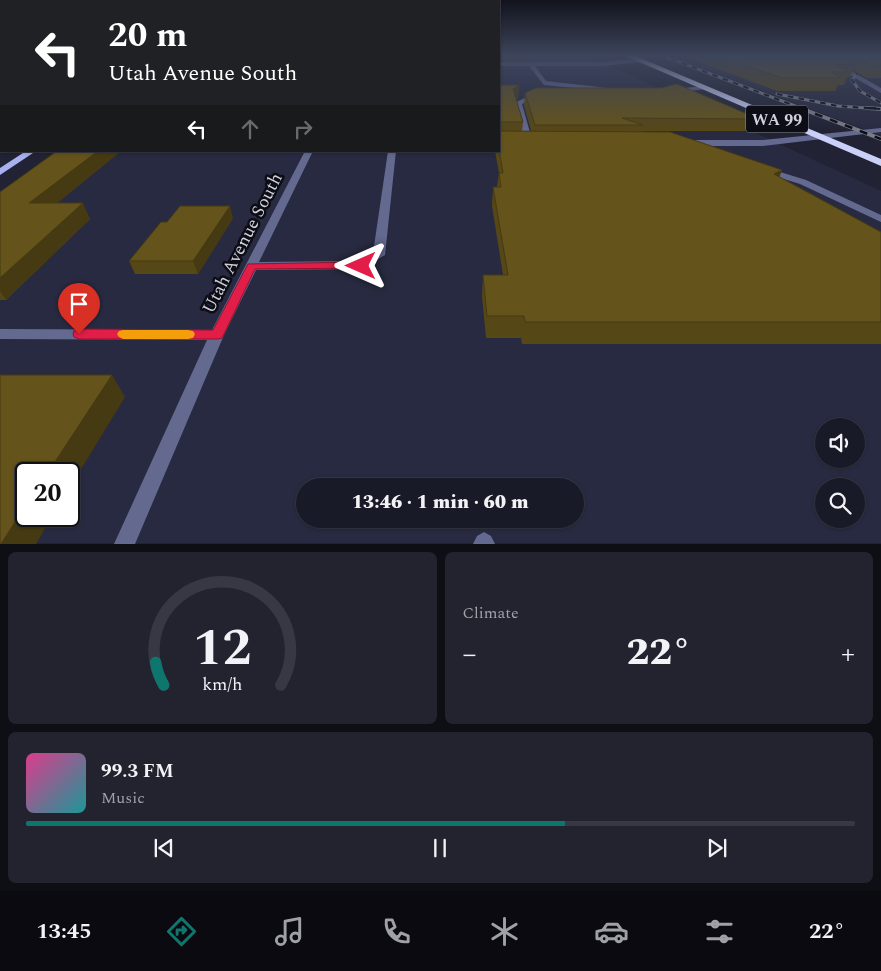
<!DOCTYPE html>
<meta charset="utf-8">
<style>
:root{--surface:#191a27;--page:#22232f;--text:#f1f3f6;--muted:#9fa1a7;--line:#373844;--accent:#0f766e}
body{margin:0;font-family:Spectral,serif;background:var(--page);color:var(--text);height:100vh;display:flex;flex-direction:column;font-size:19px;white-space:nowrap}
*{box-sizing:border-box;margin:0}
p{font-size:16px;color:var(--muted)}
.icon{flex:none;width:28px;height:28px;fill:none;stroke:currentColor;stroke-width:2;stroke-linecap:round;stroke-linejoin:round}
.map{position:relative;height:544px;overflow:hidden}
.panel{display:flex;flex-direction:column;gap:8px;padding:8px;background:#0e0e15;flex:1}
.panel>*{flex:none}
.top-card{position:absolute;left:0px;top:0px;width:500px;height:152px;box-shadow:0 1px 4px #0004,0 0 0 1px var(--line);background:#202124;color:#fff;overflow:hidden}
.controls{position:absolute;left:815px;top:418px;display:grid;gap:10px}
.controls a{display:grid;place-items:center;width:50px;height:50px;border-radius:50%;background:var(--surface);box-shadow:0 1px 4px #0004,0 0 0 1px var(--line);font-size:25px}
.speed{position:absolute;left:15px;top:462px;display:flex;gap:10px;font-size:25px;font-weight:700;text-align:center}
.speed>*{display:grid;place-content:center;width:65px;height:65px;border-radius:50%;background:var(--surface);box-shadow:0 1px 4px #0004,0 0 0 1px var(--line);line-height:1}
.speed .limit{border:2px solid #111;border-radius:8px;background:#fff;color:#111}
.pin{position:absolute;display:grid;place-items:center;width:42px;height:42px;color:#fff;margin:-51px -21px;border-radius:50% 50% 50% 0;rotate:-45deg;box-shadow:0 0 5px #0007}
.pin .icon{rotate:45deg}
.me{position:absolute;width:55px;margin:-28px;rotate:270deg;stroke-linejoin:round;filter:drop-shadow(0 0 4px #0008)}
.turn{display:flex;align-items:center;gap:18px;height:105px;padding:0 25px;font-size:22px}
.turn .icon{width:65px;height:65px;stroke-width:2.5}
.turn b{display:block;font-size:35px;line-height:42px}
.lanes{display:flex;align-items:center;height:48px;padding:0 25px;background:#0003;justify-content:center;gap:25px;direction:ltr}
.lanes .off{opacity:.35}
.big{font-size:38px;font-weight:800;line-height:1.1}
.panel .card{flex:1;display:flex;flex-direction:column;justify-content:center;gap:8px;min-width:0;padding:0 18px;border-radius:8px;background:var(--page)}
.panel .dial{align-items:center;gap:0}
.dial svg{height:130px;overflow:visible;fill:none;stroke:var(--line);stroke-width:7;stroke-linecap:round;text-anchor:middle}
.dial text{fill:var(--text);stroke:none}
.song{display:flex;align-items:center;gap:15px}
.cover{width:60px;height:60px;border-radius:8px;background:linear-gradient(135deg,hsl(330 70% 55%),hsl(180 70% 35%))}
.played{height:5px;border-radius:2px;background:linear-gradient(90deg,var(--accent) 65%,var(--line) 65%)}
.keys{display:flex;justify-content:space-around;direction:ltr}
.heat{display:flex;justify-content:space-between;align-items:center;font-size:28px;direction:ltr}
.panel .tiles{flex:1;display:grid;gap:8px;grid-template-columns:1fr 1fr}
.card:last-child{grid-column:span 2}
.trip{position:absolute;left:296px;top:478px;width:288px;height:50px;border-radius:25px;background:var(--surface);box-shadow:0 1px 4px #0004,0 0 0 1px var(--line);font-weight:800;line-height:50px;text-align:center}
.tab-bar{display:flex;height:80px;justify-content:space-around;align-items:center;background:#0a0a10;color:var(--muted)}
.tab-bar .icon{width:35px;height:35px}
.tab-bar .selected{color:var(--accent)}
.tab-bar b{font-size:22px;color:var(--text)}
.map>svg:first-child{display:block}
.built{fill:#282a41;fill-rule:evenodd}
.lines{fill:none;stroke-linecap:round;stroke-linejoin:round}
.minor{fill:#646990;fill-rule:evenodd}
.major{fill:#a8b0f1;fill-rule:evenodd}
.highway{fill:#cad0f7;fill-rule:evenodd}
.rail-far1-casing{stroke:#7a7c89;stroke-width:3}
.rail-casing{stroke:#7a7c89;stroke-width:4}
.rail-far1{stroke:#0c0d15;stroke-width:2;stroke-dasharray:5.5;stroke-linecap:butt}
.rail{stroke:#0c0d15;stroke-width:2.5;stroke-dasharray:8;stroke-linecap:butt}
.wall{fill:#564716}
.shaded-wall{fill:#463a12}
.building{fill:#64531a;stroke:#463a12}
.route{fill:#e11d48;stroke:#92132f}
.slow{fill:#f59e0b}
.labels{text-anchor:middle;stroke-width:5;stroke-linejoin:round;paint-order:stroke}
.shield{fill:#0c0d15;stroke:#9496a0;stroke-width:1}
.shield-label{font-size:16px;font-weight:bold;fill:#cfd1dc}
.street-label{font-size:18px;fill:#cfd1dc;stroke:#0c0d15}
</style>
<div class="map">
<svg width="881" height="544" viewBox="0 0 881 544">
<rect width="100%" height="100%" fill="#212334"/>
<g class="built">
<path d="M499 55H587L881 191V543H0V200L68 151H499ZM824 426H856V459H824ZM26 474H69V516H26ZM305 486H575V519H305ZM824 486H856V519H824Z"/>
<path d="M668 55H881V136L848 123Z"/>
</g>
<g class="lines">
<g class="minor">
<path d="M816 55H823L881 88V93Z"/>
<path d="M639 59 641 62 603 66H535L546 81 608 88 609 89 606 91 544 85 529 66H499V62H603Z"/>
<path d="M704 86 706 87V89L673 93 670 91 673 89Z"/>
<path d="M538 92 543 93 522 104 533 143 529 146 525 143 514 103Z"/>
<path d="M881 128V132L763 146H686L682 143 686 140H763Z"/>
<rect x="0" y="139" width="1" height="4"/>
<path d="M305 151H313L259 262 359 261 373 253 388 151H396L385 255 361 269 256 270 224 335 135 544H114L207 340 0 339V329L212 330Z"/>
<path d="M764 167 806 180 881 215V222L800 184 761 172V168Z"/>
<path d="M484 532 491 536 495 544H473L477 536Z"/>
</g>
<path class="major" d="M26 151H36L0 175V168Z"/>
<path class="highway" d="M623 55H633L881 159V166Z"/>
<defs>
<g id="rail-far1">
<path d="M661 55 803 109"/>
<path d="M881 65 860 70 852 80 860 91 881 103"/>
<path d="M777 94 838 106 881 109"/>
</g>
<g id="rail">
<path d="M800 108 881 139"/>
<path d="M868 108 881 109"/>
</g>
</defs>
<use href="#rail-far1" class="rail-far1-casing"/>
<use href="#rail" class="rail-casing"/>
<use href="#rail-far1" class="rail-far1"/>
<use href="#rail" class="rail"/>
</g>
<g class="wall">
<rect x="0" y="55" width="1" height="59"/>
<path d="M499 55H540L521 60H499Z"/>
<path d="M680 55H881V78H867L853 70 850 77H847L844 85H838L835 91H777Z"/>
<path d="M499 85H519L518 99 516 100 523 122 522 131H531L524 105 525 93 759 119 755 131H641L782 170 779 177 881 232V344H522L521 338H486L482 296 483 275H503L492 206 493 187H497L499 173 495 151H499Z"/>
<path d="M121 151 57 203 90 219 6 300H0V192Z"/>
<path d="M233 218 198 274H135L129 261Z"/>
</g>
<g class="shaded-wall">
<path d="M521 55H540L521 60Z"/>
<path d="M519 85 518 99 512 103 513 89Z"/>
<path d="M98 151H121L37 219 29 203Z"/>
<path d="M782 170 775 188 774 174Z"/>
<path d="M83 203 90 219 6 300 0 291V278Z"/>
<path d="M230 206 233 218 198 274 193 261Z"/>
<path d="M112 375 125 397 69 489V474H47Z"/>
<path d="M26 505V516H52L36 544H1Z"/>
</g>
<g class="building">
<path d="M715 55H838L855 65 834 64 849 72H831L841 78H782Z"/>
<path d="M853 55H881V66H873Z"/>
<path d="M0 58H1V103L0 100Z"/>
<path d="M677 84 759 119 622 118 643 125H535L525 93 536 88H661Z"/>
<path d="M499 85H519L513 89 523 122H500L499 124Z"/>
<path d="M499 126 500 131 670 132 782 170 774 174 881 232V322H525L524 316H487L483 275H508L493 187H501L499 173H503L499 149Z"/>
<path d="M57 151H98L29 203H83L0 278V192Z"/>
<path d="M180 206H230L193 261H129L161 222H167Z"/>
<path d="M0 375H112L47 474H26V505L1 544H0Z"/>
</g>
<linearGradient id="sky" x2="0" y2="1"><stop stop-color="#12131d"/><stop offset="0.42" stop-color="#3d455c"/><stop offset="1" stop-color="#3d455c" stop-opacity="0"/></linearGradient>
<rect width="881" height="132" fill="url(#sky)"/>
<path class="route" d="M361 262 365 263 367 266 365 268 255 269 224 334 222 338 218 339H79L74 337 73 334 74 331 79 329 213 330 248 264Z"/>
<path class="slow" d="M123 330H188L193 331 195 334 193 338 188 339H123L119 337 117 334 119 331Z"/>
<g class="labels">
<rect class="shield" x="746" y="105.5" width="62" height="27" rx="4"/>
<g class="shield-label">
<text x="777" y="125">WA 99</text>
</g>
<g class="street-label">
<text transform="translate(242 243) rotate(-63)" y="6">Utah Avenue South</text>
</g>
</g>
</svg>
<div class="controls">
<a><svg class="icon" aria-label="sound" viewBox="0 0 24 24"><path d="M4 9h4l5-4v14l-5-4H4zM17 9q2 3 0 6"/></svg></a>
<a><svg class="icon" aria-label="search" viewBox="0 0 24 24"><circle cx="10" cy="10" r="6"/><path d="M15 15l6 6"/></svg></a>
</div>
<div class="speed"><div class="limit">20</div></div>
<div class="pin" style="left:79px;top:334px;background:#d93025"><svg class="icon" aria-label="arrive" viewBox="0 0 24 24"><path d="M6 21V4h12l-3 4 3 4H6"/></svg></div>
<svg class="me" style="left:361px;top:266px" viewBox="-20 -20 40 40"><path d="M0-17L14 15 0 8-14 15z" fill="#e11d48" stroke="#fff" stroke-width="4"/></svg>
<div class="trip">13:46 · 1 min · 60 m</div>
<div class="top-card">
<div class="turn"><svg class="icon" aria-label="left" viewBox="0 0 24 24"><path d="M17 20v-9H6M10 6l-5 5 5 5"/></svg><div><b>20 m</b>Utah Avenue South</div></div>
<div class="lanes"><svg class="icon" aria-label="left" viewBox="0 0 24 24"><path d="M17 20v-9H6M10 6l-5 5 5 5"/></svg><svg class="icon off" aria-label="ahead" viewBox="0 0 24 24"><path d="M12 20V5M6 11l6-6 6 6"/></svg><svg class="icon off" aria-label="right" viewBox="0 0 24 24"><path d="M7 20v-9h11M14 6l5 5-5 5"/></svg></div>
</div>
</div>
<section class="panel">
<div class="tiles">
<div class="card dial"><svg viewBox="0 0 100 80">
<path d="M14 69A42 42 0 1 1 86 69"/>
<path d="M14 69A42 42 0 0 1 9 55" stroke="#0f766e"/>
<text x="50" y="56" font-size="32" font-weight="700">12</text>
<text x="50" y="72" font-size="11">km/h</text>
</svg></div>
<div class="card"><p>Climate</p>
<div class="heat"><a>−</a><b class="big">22°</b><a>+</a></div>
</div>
<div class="card">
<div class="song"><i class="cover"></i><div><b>99.3 FM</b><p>Music</p></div></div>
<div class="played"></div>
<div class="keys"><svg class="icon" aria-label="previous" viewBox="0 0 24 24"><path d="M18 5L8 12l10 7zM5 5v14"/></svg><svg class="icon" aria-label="pause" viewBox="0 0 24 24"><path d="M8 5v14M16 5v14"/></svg><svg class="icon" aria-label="next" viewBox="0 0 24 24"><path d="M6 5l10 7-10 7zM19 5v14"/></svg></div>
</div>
</div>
</section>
<nav class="tab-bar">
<b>13:45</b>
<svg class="icon selected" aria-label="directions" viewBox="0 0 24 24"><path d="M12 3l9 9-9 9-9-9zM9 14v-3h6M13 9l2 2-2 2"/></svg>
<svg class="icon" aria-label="music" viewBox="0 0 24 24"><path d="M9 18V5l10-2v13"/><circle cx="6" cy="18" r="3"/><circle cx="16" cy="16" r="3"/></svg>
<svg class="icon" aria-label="phone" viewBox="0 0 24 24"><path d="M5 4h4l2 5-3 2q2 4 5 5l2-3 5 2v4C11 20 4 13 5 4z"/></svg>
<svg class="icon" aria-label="climate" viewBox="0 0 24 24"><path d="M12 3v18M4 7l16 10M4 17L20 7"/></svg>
<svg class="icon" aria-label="car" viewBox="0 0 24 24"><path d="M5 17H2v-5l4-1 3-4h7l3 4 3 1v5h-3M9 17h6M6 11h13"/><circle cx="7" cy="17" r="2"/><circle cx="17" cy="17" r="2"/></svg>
<svg class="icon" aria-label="filters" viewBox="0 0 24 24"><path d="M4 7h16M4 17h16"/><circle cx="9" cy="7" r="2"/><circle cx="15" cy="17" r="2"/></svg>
<b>22°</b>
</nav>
